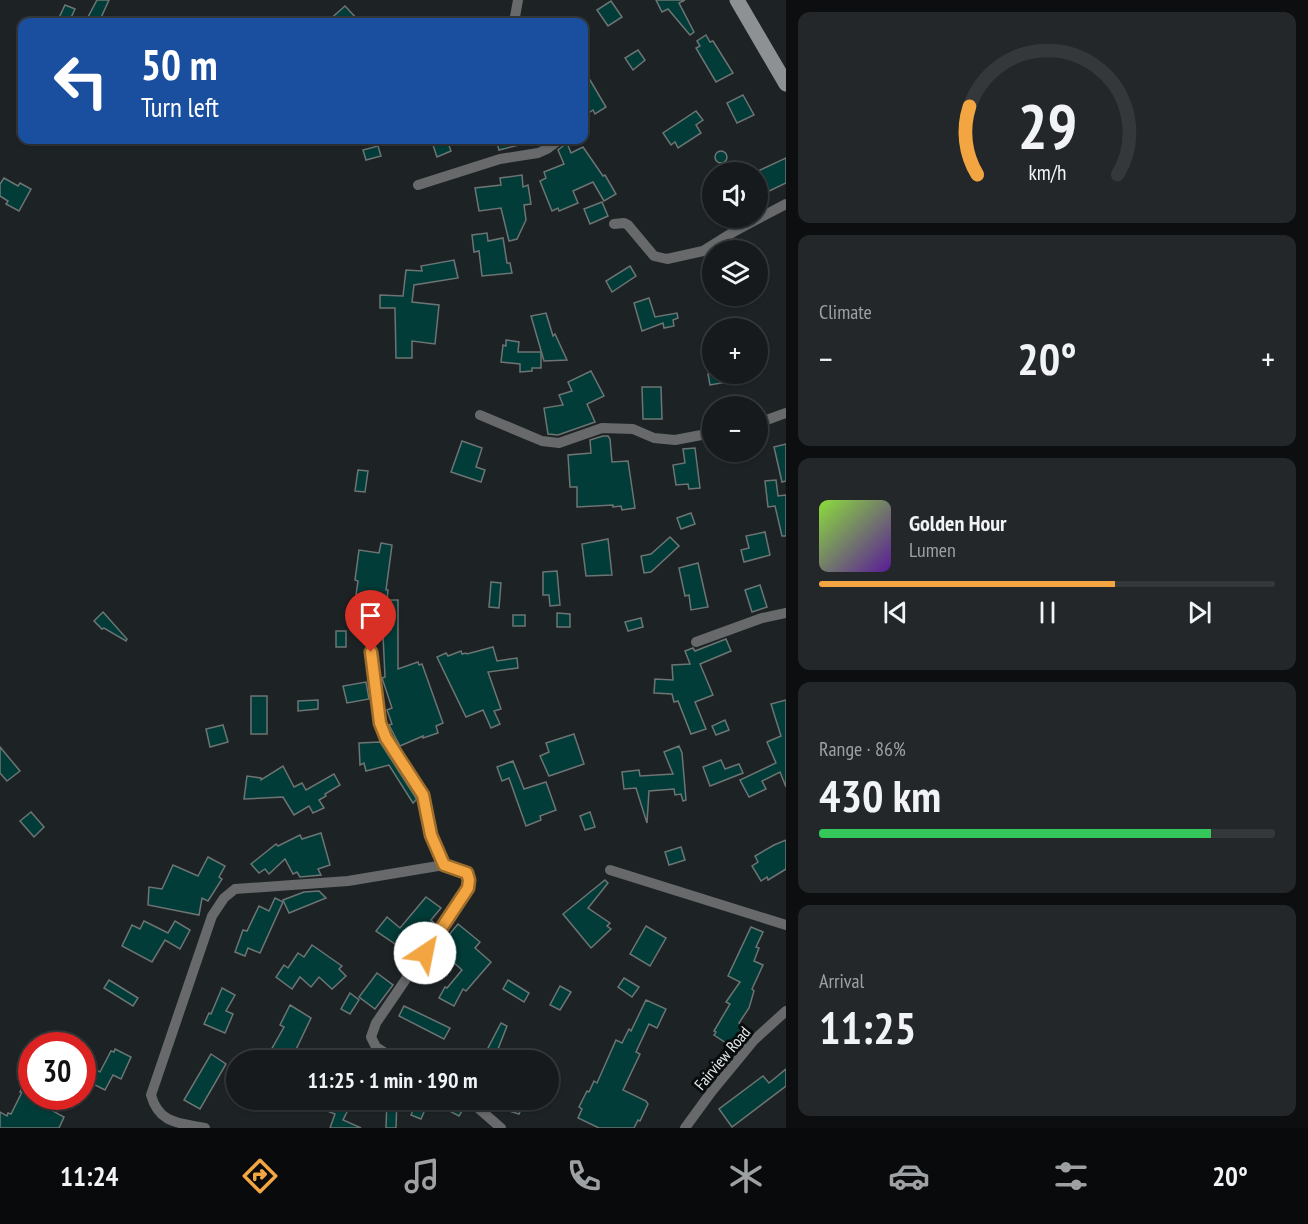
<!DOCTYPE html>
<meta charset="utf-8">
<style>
:root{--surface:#161a1c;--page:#232729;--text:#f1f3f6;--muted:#9ea1a3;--line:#35383b;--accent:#f2a541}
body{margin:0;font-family:"PT Sans Narrow",sans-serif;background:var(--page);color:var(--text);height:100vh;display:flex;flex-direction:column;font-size:22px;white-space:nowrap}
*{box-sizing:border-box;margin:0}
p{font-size:20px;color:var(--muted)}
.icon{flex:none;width:33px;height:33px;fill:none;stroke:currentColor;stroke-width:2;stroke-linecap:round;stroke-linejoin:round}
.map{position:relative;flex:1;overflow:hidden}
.drawer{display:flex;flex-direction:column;gap:12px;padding:12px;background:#0c0e0f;width:522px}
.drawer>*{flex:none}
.banner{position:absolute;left:18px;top:18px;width:570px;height:126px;border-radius:12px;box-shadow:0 2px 4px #0004,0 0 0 2px var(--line);background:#1a4fa0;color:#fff;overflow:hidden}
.fabs{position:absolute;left:702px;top:162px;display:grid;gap:12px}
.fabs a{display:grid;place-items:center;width:66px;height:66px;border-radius:50%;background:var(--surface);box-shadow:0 2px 4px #0004,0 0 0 2px var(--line);font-size:30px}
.speed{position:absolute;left:18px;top:1032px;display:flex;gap:12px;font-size:30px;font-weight:700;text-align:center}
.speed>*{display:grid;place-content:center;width:78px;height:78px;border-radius:50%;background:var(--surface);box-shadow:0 2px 4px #0004,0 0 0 2px var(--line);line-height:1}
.speed .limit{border:9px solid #d22;background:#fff;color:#111}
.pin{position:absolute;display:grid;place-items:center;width:51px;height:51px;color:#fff;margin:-62px -26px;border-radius:50% 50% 50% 0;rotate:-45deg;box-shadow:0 0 6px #0007}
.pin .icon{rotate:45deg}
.me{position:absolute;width:66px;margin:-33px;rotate:34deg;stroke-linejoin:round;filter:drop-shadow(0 0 4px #0008)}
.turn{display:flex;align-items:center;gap:21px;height:126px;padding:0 24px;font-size:27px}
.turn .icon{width:78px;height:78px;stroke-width:2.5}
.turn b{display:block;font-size:42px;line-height:51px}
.big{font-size:45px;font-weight:700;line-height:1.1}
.drawer .tile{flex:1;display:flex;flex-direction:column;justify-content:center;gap:9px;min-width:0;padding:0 21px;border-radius:12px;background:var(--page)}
.drawer .dial{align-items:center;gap:0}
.dial svg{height:156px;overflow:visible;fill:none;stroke:var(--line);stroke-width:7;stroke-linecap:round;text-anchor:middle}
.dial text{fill:var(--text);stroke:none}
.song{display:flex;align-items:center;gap:18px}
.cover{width:72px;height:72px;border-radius:9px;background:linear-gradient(135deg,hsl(90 70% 55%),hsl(270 70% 35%))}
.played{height:6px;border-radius:3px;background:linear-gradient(90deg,var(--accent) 65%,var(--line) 65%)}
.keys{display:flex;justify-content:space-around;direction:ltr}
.heat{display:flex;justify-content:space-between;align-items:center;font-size:33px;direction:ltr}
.charge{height:9px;border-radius:4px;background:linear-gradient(90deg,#34c759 86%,var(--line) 0)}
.trip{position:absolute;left:226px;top:1050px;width:333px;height:60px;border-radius:30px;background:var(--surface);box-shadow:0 2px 4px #0004,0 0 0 2px var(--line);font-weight:700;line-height:60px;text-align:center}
.tabs{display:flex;height:96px;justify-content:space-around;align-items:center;background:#090a0b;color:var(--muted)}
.tabs .icon{width:42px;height:42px}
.tabs .active{color:var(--accent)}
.tabs b{font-size:27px;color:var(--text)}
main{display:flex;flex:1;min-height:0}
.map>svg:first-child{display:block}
.building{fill:#023c38;stroke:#6d7473;stroke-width:1.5}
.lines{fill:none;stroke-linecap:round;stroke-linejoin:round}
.street{stroke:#67696b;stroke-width:10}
.secondary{stroke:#8e9194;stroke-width:15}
.route-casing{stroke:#9d6b2a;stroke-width:15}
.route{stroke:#f2a541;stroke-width:10}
.labels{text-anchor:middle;stroke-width:6;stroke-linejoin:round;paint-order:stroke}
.street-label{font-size:16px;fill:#e7ebec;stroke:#090c0d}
</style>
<main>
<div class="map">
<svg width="786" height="1128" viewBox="0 0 786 1128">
<rect width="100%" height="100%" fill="#1d2325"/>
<g class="building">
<path d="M97 0H109L99 22 88 17Z"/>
<path d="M656 0H685L679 3 694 32 690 35 668 9 662 12Z"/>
<path d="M611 1 622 17 608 26 597 10Z"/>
<path d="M65 5 75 9 69 22H57Z"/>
<path d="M345 6 360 22H327Z"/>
<path d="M706 35 710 42 713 41 733 73 716 82 696 48 700 46 697 41Z"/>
<path d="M638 50 645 60 633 70 625 58Z"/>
<path d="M590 80 606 107 595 114 593 110 584 116V84Z"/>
<path d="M743 95 754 115 737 123 727 103Z"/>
<path d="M696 111 703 120 696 125 701 133 678 148 675 142 671 145 663 133Z"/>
<path d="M440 140H447L451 151 437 157 432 142Z"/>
<path d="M496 140H526L527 143 499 150Z"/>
<path d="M567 143 571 153 583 147 603 176 605 175 616 194 604 201 593 182 573 191 578 203 559 211 558 208 552 211 540 181 546 178 544 172 564 164 558 150Z"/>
<path d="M378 146 381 156 366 160 363 150Z"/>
<circle cx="721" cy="157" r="6"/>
<path d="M786 158V183L765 193 758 179V171Z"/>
<path d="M522 175 523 187 528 185 531 204 524 205 526 220 517 239 509 241 501 208 479 211 475 188 501 185 500 178Z"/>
<path d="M4 178 18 186 20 183 31 189 19 211 6 204 8 201 0 196V184Z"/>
<path d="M602 202 608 216 590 224 584 209Z"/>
<path d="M487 233 488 241 503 238 507 263H510L512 273 482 276 479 251 474 252 472 235Z"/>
<path d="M454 260 458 278 414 285 412 302 439 305 435 344 412 341V358H396L395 308H380V295L403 296 406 270 422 271 421 266Z"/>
<path d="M630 266 636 276 612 292 606 281Z"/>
<path d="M649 298 655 317 677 313 678 318 673 320 674 326 664 328 663 323 642 331 634 303Z"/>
<path d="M546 313 553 336 555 334 567 360 544 361 531 316Z"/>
<path d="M506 340 519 342 518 352H541V368H532V371L520 372V364L501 362 503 345 506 346Z"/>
<path d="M591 371 604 396 587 404 595 422 558 435 548 434 544 408 563 405 559 395 572 391 568 382Z"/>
<path d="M708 374H744V379L710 385Z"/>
<path d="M642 387H661L662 419H643Z"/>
<path d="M603 436H608L610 439 612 462 628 461 635 508 622 510 621 506 613 507V505L577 507V487H570L568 455 591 453 590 440Z"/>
<path d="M462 441 482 448 476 467 485 470 481 482 451 472Z"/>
<path d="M786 444V481L782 482 774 447Z"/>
<path d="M695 448 700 488 689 489 688 484 676 485 673 465 685 463 683 449Z"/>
<path d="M358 470 368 471 365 492 355 491Z"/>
<path d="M776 480 778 496 786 495V536H782L775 506 768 507 765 481Z"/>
<path d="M691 513 695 524 681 529 677 518Z"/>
<path d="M765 532 770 555 744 562 741 550 749 548 746 536Z"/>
<path d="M670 537 679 546 651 572 644 573 641 556 651 554Z"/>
<path d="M608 539 612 575 586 576 582 544Z"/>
<path d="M381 543 392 545 386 590H388L387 600H398V669L418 662 419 665 422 664 443 723 436 726 438 733 423 738V736L400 746 389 725 392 724 387 710 392 708 382 678 385 677 383 635 370 636 369 597 356 595 358 581 355 580 359 550 379 553Z"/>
<path d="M698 563 708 607 691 610 689 595 685 596 679 568Z"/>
<path d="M557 571 560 605 550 606 549 595H543V572Z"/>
<path d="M491 582 501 583 499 608 489 607Z"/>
<path d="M760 585 767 607 752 612 745 590Z"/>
<path d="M103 612 127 639 126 641 104 628 102 629 94 621Z"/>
<path d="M557 613 570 614V627H557Z"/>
<rect x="513" y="615" width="12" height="11"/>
<path d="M641 618 643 627 628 631 625 622Z"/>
<rect x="336" y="631" width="10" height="16"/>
<path d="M726 639 731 651 700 664 713 695 695 702 706 729 691 734 678 701 674 702 672 694 654 693 655 679 673 680 672 665 690 664 685 651 693 648 695 651Z"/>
<path d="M493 647 497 661 517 658 518 668 488 672 501 709 494 711 500 724 491 728 483 710 466 717 437 657 446 653 448 656 461 651 462 654 466 653 467 654Z"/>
<path d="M366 682 369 699 347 703 343 686Z"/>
<rect x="251" y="696" width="16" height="38"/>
<path d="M318 700V709L298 711V701Z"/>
<path d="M786 700V787L780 772 762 781 766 789 749 797 740 780 776 763 767 742 781 736 771 704Z"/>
<path d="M725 720 729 730 716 735 712 726Z"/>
<path d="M223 725 228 742 210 747 206 729Z"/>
<path d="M574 734 584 764 549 776 540 756 549 752 546 743Z"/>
<path d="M380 742 416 798V800L413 803 389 765 366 771 364 763 360 765 359 743Z"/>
<path d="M679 746 682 753 686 800 683 801 681 794 675 795 674 789 649 791 647 823 636 788 624 789 622 772 639 770 640 776 673 774 664 752Z"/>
<path d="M0 747 20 771 7 781 0 773Z"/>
<path d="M721 760 725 769 739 764 743 773 710 786 703 767Z"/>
<path d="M513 761 524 789 546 782 556 810 540 816 541 820 526 826 509 778 502 781 497 767Z"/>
<path d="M283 766 294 787 302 783 306 790 334 774 340 785 325 794 326 796 319 800 324 808 313 813 309 806 294 815 283 797 244 799 247 776 261 778V780Z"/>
<path d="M31 812 44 827 34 837 20 821Z"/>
<path d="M590 812 595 827 585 830 580 816Z"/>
<path d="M321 833 330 865 318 869 321 875 300 877 297 872 293 874 285 859 269 874 265 869 259 873 251 864 276 844 278 846 300 835 302 839Z"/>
<path d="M786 840V869L768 880 767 877 761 881 752 866 758 862 755 856 774 845Z"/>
<path d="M681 847 685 860 669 865 665 852Z"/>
<path d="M208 857 225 866 219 877 222 879 208 901 202 898 199 915 148 905 149 887 162 889 173 865 198 876Z"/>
<path d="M605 880 608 883 588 908 610 923 607 926 611 929 591 948 563 914Z"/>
<path d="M319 891 326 898 289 913 283 900 304 892Z"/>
<path d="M426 897 441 908 431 920 434 923 425 933 423 932 407 952 376 931 387 917 400 928Z"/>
<path d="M275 898 283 902 260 953 248 948 245 956 235 952 243 930 247 931 259 906 269 911Z"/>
<path d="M144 921 168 933 175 921 190 930 180 949 165 940 152 962 122 946 132 925 140 929Z"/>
<path d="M458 924 480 942 475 948 491 962 466 991 463 989 454 1006 439 998 445 987 447 988 462 970 438 948Z"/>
<path d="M646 926 666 938 650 966 630 954Z"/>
<path d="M751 927 763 932 756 947 759 948 754 961 763 965 752 989 754 991 749 1008 739 1023 743 1027 729 1045 714 1035 716 1032 714 1031 730 1004 726 1002 740 982 728 976Z"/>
<path d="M312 945 342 966 339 969 346 976 332 989 319 977 311 987 300 977 292 989 276 977 284 965 288 968 298 953 304 957Z"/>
<path d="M377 973 393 985 375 1009 359 997Z"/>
<path d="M624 978 639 987 632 997 618 987Z"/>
<path d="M109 980 138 998 133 1006 104 988Z"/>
<path d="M508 980 529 993 524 1002 503 989Z"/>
<path d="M560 986 571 992 560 1010 550 1005Z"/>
<path d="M222 988 235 995 226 1011 233 1014 225 1033 204 1024 209 1013 211 1014Z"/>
<path d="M350 993 359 1000 350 1014 341 1009Z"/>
<path d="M646 1000 666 1009 657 1028 649 1024 636 1052 640 1054 623 1090 646 1101 648 1104 640 1121 638 1120 634 1128H599L578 1118 582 1109 579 1107 587 1091 589 1092 594 1081 597 1083 616 1040 622 1043 629 1029 631 1031Z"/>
<path d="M290 1005 311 1018 291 1060H292H262L268 1049 271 1050 284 1027 280 1025Z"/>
<path d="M404 1006 450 1028 444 1039 399 1016Z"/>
<path d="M501 1023 507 1026 496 1054 487 1050Z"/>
<path d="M115 1049 131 1057 121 1079 113 1075 105 1090 91 1083 97 1070 100 1072 111 1051 114 1052Z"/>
<path d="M211 1054 226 1064 200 1109 184 1100Z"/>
<path d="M32 1066V1096H49L55 1099 51 1110 64 1117 59 1128H0V1112L7 1116 8 1113 11 1114 22 1092H20Z"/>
<path d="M786 1069V1086L732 1127 719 1109 763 1076 769 1083Z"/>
<path d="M299 1100H353L343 1120 361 1128H330L335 1114Z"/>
<path d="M387 1100H397L396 1128H386Z"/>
<path d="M417 1100H457L465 1106 459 1116 429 1100 421 1119 411 1115Z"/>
<path d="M480 1100H525L519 1114 485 1104Z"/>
</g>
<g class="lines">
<g class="street">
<path d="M514 22 518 0"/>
<path d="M418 185 500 159 538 153 547 149 559 140"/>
<path d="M614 224 624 223 628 225 654 256 667 259 703 251 735 231 786 204"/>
<path d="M480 415 542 441 559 443 602 428 633 429 654 438 675 440 712 433"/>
<path d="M758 423 786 413"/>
<path d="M696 642 762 618 786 613"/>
<path d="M371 652 373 679 380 723 386 738 423 795 431 835 444 865"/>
<path d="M610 870 786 925"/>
<path d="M469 1100 501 1128"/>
<path d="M205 1128C179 1123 159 1124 151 1095L212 916 224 898 235 889 348 881 444 865 467 873 469 880 468 888 376 1023 371 1037 376 1047 396 1060"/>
<path d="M685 1128 712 1091 754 1040 786 1011"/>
</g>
<path class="secondary" d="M737 0 786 84"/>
</g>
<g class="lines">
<defs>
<path id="route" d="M371 652 380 723 386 738 423 795 431 835 444 865 467 873 469 880 468 888 425 953"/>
</defs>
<use href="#route" class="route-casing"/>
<use href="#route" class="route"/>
</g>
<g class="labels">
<g class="street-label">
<text transform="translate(722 1058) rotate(-50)" y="6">Fairview Road</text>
</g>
</g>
</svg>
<div class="fabs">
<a><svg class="icon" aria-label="sound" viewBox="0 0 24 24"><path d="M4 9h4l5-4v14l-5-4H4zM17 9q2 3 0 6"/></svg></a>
<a><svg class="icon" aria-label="layers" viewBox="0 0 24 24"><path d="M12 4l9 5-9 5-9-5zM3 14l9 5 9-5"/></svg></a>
<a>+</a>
<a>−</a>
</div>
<div class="speed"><div class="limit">30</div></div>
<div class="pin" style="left:371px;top:652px;background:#d93025"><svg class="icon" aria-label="arrive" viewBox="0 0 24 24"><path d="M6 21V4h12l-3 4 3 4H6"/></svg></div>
<svg class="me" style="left:425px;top:953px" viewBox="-20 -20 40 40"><circle r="19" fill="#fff"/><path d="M0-13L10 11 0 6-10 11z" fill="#f2a541"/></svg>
<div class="trip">11:25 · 1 min · 190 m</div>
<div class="banner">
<div class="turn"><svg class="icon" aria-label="left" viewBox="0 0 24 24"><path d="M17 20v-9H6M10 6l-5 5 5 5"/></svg><div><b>50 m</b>Turn left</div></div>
</div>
</div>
<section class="drawer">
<div class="tile dial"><svg viewBox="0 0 100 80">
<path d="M14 69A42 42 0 1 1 86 69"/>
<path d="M14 69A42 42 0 0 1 10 34" stroke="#f2a541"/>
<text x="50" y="56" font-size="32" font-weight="700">29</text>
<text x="50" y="72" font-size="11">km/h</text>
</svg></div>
<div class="tile"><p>Climate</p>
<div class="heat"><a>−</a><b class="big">20°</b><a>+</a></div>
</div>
<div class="tile">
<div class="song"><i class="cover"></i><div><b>Golden Hour</b><p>Lumen</p></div></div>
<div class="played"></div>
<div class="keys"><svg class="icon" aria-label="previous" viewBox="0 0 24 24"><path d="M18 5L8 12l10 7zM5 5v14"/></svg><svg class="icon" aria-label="pause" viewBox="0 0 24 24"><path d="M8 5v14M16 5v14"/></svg><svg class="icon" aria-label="next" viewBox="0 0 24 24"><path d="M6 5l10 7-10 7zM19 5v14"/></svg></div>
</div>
<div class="tile"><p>Range · 86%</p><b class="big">430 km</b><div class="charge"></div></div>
<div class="tile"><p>Arrival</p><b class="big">11:25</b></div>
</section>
</main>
<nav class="tabs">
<b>11:24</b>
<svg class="icon active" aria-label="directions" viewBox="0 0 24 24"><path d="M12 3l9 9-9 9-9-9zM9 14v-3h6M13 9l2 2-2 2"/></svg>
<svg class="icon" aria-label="music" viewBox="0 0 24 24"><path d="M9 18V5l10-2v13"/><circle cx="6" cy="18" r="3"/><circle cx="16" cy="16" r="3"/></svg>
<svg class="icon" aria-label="phone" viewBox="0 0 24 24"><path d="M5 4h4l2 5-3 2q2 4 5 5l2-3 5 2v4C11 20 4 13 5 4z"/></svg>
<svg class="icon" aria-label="climate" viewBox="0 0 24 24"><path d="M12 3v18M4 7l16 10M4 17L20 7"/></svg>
<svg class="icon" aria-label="car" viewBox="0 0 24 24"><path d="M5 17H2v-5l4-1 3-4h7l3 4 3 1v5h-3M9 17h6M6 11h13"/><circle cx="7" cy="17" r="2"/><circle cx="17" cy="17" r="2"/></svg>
<svg class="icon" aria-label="filters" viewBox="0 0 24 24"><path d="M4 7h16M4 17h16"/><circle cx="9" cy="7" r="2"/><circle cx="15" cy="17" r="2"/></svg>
<b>20°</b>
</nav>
